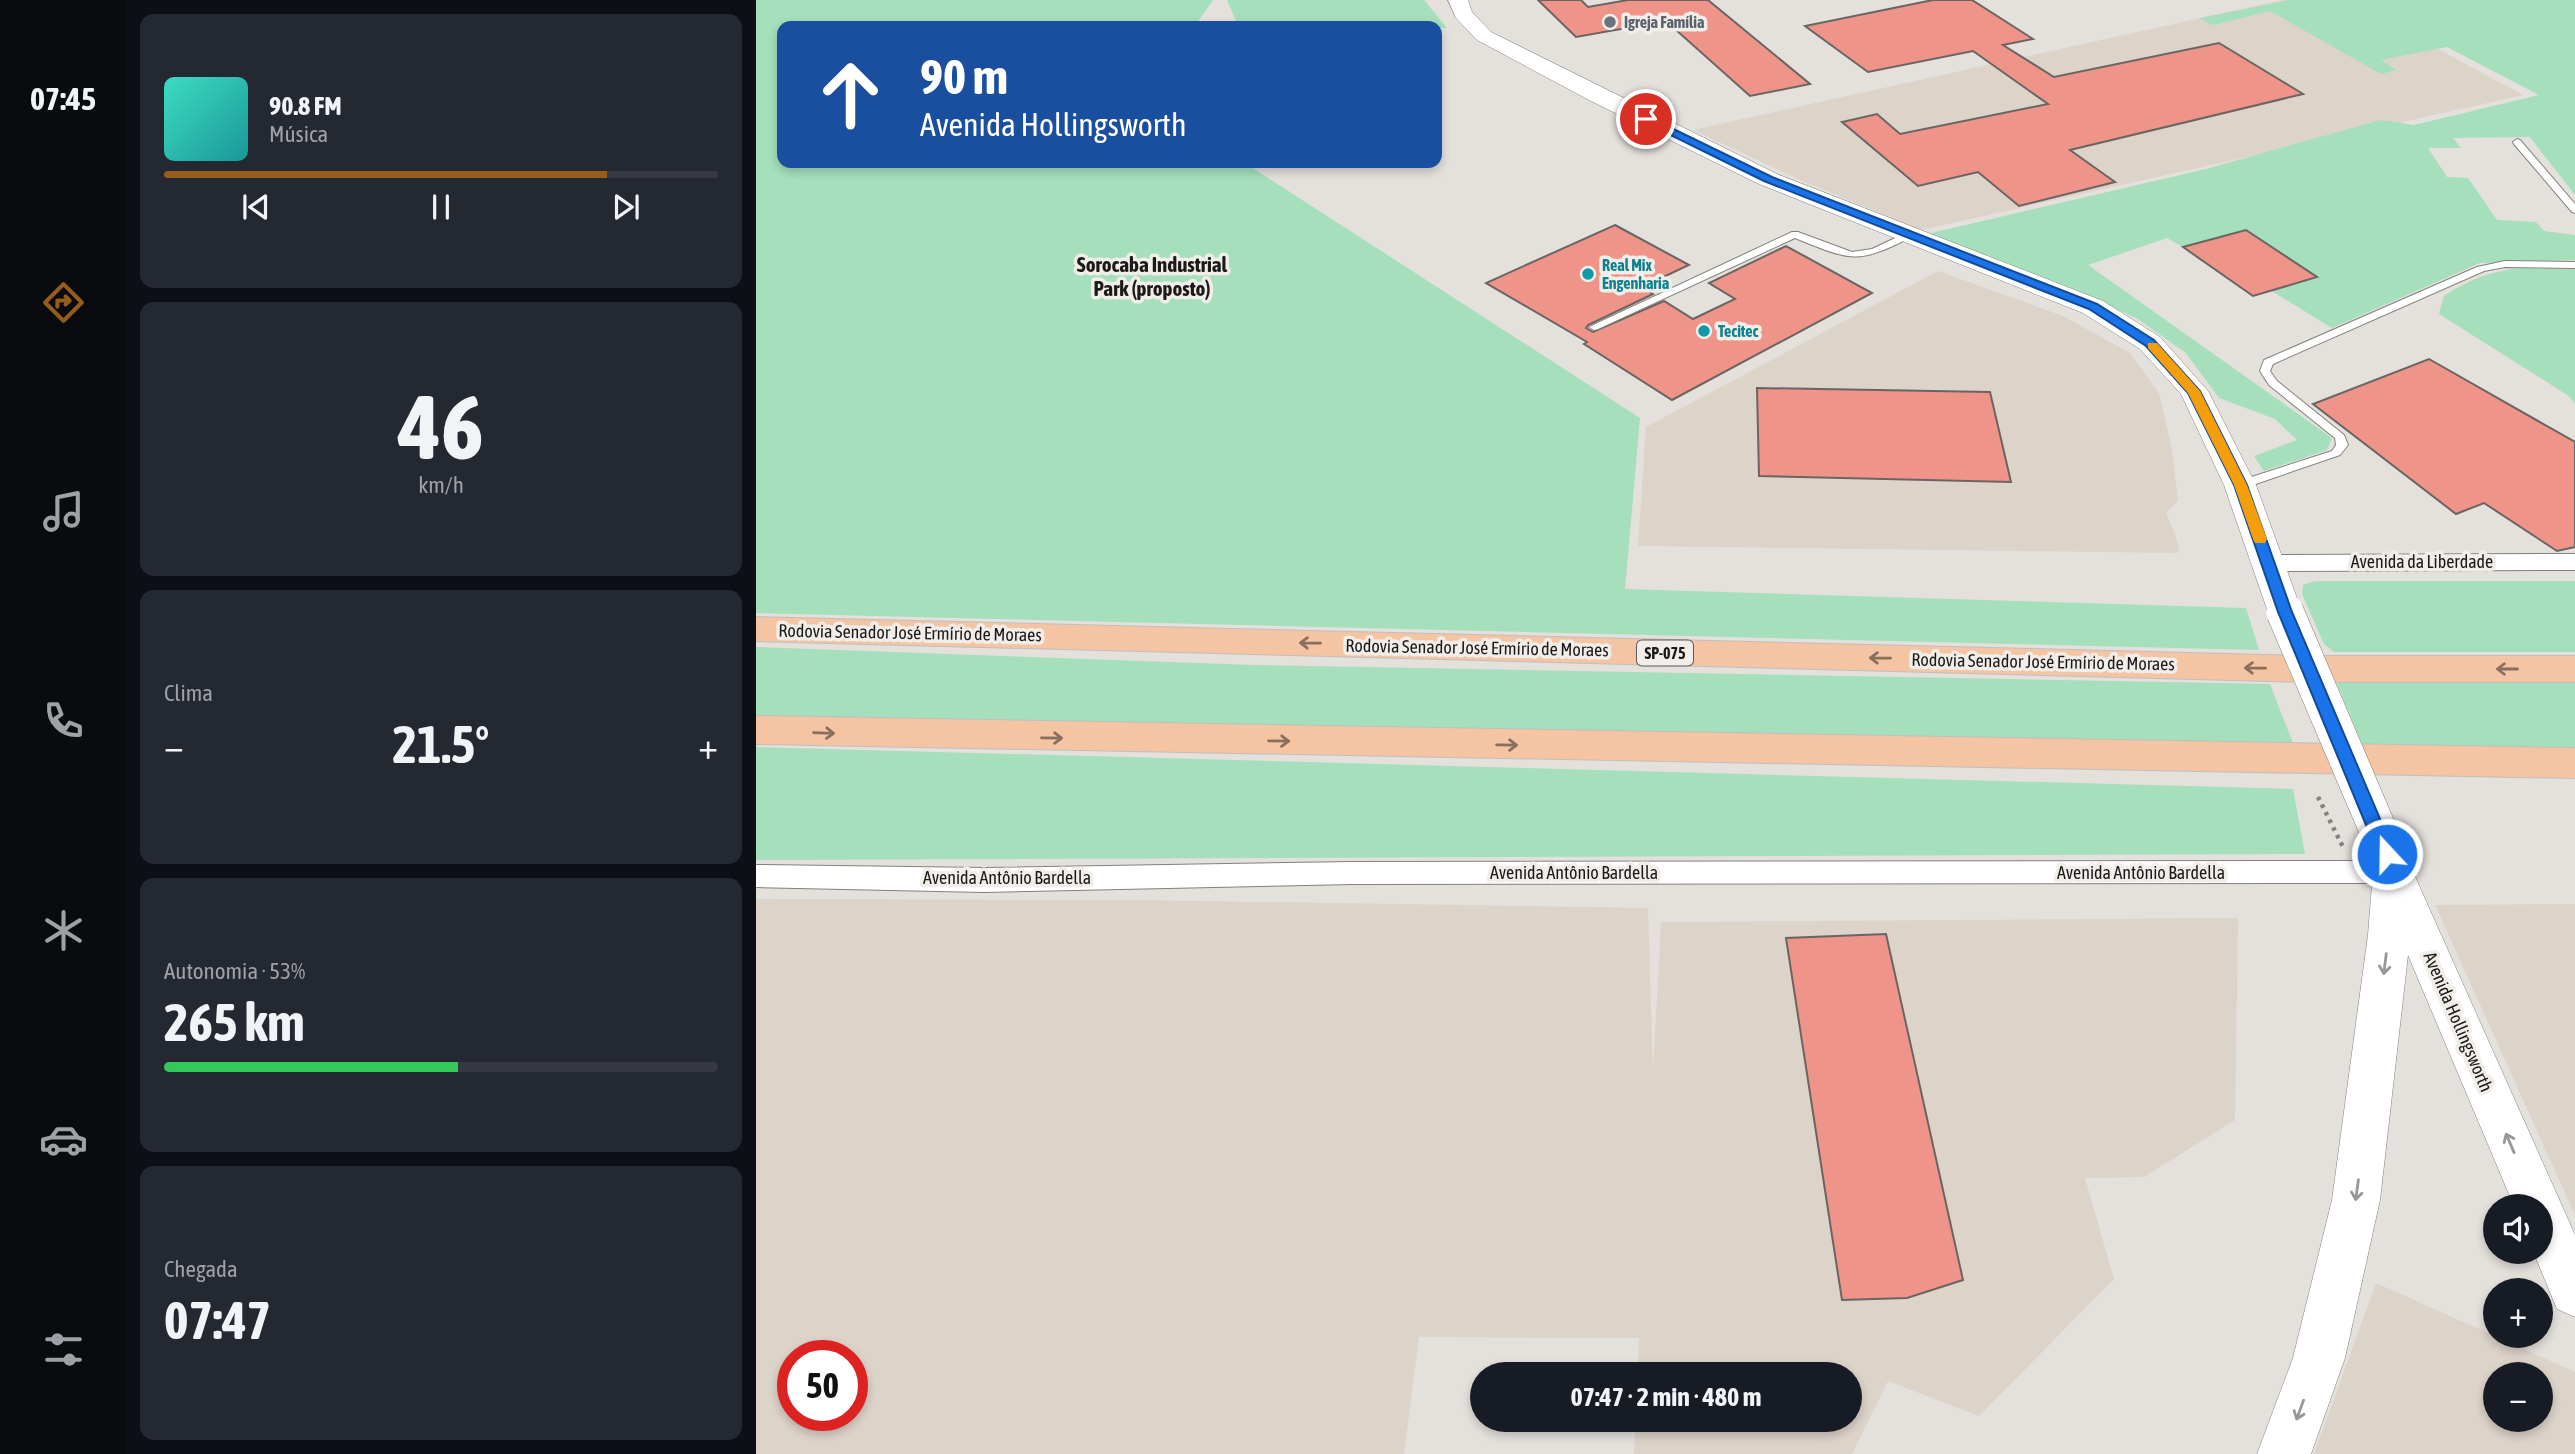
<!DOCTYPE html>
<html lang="pt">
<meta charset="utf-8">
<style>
:root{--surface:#171b24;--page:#242831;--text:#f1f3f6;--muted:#9ea1a6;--line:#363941;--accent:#975b1c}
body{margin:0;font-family:"Asap Condensed",sans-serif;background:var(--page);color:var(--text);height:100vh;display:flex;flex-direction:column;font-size:26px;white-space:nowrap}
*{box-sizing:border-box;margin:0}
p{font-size:23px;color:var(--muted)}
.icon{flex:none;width:38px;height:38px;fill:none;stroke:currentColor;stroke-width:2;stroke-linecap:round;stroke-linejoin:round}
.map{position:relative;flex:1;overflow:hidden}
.sheet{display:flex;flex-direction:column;gap:14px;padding:14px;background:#0d0f14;width:630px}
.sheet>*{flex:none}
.hud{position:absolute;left:21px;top:21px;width:665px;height:147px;border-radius:14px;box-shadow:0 4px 10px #0003;background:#1a4fa0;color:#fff;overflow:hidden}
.tools{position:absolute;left:1727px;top:1194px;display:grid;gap:14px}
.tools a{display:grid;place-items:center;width:70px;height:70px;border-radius:50%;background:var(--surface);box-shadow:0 4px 10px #0003;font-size:35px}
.speed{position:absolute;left:21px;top:1340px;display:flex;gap:14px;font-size:35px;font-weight:700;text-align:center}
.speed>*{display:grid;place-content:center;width:91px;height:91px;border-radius:50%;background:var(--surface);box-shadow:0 4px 10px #0003;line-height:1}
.speed .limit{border:10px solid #d22;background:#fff;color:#111}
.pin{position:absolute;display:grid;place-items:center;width:60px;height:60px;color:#fff;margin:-30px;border:4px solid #fff;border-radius:50%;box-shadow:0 2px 7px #0007}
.me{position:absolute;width:77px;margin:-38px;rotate:339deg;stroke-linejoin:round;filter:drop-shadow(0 0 5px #0008)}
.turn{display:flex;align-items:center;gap:24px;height:147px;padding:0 28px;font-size:32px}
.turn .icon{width:91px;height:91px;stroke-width:2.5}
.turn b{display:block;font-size:49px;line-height:60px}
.big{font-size:52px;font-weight:700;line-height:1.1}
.sheet .tile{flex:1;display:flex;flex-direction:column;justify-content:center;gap:10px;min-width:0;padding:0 24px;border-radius:14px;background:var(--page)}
.sheet .dial{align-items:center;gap:0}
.dial b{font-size:91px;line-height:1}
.song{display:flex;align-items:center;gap:21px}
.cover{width:84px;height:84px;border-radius:10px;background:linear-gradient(135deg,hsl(170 70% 55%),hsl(180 70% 35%))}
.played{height:7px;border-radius:4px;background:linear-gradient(90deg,var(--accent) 80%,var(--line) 80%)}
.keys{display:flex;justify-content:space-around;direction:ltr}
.heat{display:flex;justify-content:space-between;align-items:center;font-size:38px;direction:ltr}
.charge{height:10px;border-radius:5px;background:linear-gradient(90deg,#34c759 53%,var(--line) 0)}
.trip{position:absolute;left:714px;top:1362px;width:392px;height:70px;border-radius:35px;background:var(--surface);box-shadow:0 4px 10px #0003;font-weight:700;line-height:70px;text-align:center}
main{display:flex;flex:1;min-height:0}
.dock{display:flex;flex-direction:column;width:126px;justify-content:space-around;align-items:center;background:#090b0e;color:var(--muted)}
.dock .icon{width:49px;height:49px}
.dock .active{color:var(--accent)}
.dock b{font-size:32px;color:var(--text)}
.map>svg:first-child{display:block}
.built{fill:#dcd3c9;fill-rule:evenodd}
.green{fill:#a5dfbc}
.building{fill:#ef9488;stroke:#6a6564;stroke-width:2}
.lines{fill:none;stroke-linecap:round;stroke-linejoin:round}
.lane-casing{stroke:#84817d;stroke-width:2}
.street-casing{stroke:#84817d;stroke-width:2}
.secondary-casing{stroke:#84817d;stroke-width:1}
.highway-casing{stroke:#bfbfbf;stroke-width:2}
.path{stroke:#83807e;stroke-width:4.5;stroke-dasharray:3.5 5;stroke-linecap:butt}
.lane{fill:#fff;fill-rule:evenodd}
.street{fill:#fff;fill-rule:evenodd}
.secondary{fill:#fff;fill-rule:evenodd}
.highway{fill:#f4c4a3;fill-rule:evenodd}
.secondary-bridge-casing{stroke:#84817d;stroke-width:38;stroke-linecap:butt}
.secondary-bridge{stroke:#fff;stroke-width:37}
.oneway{stroke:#886f5e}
.oneway2{stroke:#999898}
.route{fill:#1a73e8;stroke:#114b97;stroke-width:2}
.slow{fill:#f59e0b}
.worship-dot{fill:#6b7280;stroke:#f1ede9;stroke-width:2.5}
.culture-dot{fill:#0f9aa8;stroke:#f1ede9;stroke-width:2.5}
.labels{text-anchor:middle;stroke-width:7;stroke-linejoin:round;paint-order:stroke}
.far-worship-label{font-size:16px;font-weight:bold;fill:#5b616d;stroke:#f1ede9;text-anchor:start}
.far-culture-label{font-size:16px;font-weight:bold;fill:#0d838f;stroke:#f1ede9;text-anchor:start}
.shield{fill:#f1ede9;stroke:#5c5957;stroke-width:2}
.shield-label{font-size:16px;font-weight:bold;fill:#1c1a19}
.street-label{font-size:18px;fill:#1c1a19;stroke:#f1ede9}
.far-district-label{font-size:21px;font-weight:bold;fill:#1c1a19;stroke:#f1ede9}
</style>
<main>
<nav class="dock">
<b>07:45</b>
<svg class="icon active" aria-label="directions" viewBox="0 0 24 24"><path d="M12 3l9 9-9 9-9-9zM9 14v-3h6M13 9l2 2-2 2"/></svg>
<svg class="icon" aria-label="music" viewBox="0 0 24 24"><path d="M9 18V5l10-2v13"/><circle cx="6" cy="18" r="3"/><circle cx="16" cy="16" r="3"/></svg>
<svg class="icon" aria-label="phone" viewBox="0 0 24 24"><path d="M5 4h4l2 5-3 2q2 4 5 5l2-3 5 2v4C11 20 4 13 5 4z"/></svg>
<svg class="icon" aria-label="climate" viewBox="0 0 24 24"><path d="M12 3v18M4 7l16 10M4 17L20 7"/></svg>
<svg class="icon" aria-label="car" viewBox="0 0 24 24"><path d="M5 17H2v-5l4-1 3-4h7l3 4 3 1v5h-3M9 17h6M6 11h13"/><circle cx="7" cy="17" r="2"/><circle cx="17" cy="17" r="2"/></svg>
<svg class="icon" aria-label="filters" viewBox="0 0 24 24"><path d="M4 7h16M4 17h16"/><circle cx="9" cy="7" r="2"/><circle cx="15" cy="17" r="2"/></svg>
</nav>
<section class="sheet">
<div class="tile">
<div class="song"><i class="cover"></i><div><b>90.8 FM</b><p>Música</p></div></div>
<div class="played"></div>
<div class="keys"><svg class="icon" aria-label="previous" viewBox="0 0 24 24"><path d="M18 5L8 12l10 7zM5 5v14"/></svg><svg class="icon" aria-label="pause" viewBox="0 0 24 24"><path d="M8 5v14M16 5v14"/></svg><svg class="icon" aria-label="next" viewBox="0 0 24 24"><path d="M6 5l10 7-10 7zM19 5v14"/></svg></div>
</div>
<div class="tile dial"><b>46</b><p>km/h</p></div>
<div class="tile"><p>Clima</p>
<div class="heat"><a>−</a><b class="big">21.5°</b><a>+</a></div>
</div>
<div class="tile"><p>Autonomia · 53%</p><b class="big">265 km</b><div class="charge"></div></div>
<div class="tile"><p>Chegada</p><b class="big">07:47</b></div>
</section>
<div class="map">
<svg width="1819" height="1454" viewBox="0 0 1819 1454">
<rect width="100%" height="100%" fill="#e4e0dc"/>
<g class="built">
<path d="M1527 0H1591L1767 95 1165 230 1042 179 937 130Z"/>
<path d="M1182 271 1307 316 1374 353 1403 393 1416 450 1422 501 1410 513 1420 537 1423 549 1421 553 882 546 890 427Z"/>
<path d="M0 899 380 900 892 908 897 1073 905 922 1482 918 1479 1120 1388 1177 1329 1178 1358 1279 1223 1416 1132 1381 1096 1454H878L880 1419H1094V1374H882L883 1338 663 1337 648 1454H0ZM37 1356H96V1416H37Z"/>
<path d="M1819 904V1215L1679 905Z"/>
<path d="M1620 1283 1819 1372V1454H1558ZM1740 1374H1785V1419H1740Z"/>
</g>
<g class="green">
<path d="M0 0H457L439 26H26V163H489L884 418 869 589 1490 608 1503 650 0 613Z"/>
<path d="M471 0H668L691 28 482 26Z"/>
<path d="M1534 0H1819V195L1774 137 1697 138 1705 148H1672L1691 177 1712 178 1741 220 1780 222 1788 231 1819 235V260L1724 263 1576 328 1514 290 1560 276 1490 230 1427 247 1411 238 1332 265 1576 438 1571 450 1508 471 1498 456 1541 440 1519 419 1463 398 1430 353 1382 319 1328 294 1171 234 1450 169 1625 120 1658 125 1783 95 1691 47 1625 60 1640 70 1625 74 1514 11 1457 25 1443 18Z"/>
<path d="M1766 268 1819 269V404L1813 396 1683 314 1688 296C1713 279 1736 271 1766 268Z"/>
<path d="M1559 581H1819V652H1578L1568 644 1546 594 1547 585Z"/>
<path d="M0 647 498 665 1514 684 1538 746 0 717Z"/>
<path d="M1579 679H1819V750L1609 751Z"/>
<path d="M0 747 1537 789 1549 854 0 860Z"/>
</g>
<g class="building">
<path d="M782 0H825L832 7 872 0H952L1054 84 994 96 910 21 820 37Z"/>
<path d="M1177 0H1216L1277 39 1247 45 1298 77 1463 43 1547 94 1314 150 1359 182 1263 206 1222 172 1162 186 1086 122 1121 114 1144 134 1292 104 1217 51 1112 72 1049 26Z"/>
<path d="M859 225 933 265 886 287 897 294 832 325 830 328 837 332 908 301 937 319 979 299 953 283 1030 246 1116 293 916 400 828 344 831 342 730 283Z"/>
<path d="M1490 230 1561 277 1497 296 1427 247Z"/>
<path d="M1673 359 1819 442V547L1801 551 1728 503 1700 514 1557 404Z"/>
<path d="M1001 388 1234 392 1255 482 1003 476Z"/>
<path d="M1130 934 1207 1280 1151 1298 1086 1300 1030 938Z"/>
</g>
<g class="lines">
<defs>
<g id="lane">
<path d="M1761 139 1764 140 1819 204V213L1816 212 1758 144 1757 142Z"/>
<path d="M1154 231 1157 232V236C1101 265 1096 261 1039 238L842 329 838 330 833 327 1036 232H1042L1096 252 1116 249Z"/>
<path d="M1749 261 1819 262V268L1749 267 1728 271 1517 364 1514 371 1521 381 1588 435 1592 445 1584 455 1488 488H1480V482L1576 451 1580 445 1579 438 1513 385 1504 371 1508 360 1721 267Z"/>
</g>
<g id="street">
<path d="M1819 554V570L1513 571 1505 568 1501 563 1505 558 1513 555Z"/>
<path d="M1637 861 1647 864 1651 872 1647 880 1637 883 597 884 228 892 0 887V865L228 868 597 862Z"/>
</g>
<g id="secondary">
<path d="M692 0H712L716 12 735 32 1021 174 1347 301 1404 337 1452 391 1500 485 1546 612 1541 620 1529 624 1517 620 1512 612 1468 485 1425 394 1384 349 1327 313 1003 184 833 100 721 40 700 18Z"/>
<path d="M1637 856 1651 861 1657 872 1819 1235V1317L1801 1309 1777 1251H1785V1206H1758L1652 955 1624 1200 1589 1358 1555 1454H1501L1537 1358 1576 1200 1612 935 1617 872 1623 861Z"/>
</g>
<g id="highway">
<path d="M0 617 1553 656H1819V682H1553L0 641Z"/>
<path d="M0 716 1819 748V778L0 744Z"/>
</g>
</defs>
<use href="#lane" class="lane-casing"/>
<use href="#street" class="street-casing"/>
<use href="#secondary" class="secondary-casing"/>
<use href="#highway" class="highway-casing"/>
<path class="path" d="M1562 797 1588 849"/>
<use href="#lane" class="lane"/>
<use href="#street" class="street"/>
<use href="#secondary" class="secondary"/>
<use href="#highway" class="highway"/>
<defs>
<path id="secondary-bridge" d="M1529 612 1625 837"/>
</defs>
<use href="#secondary-bridge" class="secondary-bridge-casing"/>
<use href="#secondary-bridge" class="secondary-bridge"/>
</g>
<defs><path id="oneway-shaft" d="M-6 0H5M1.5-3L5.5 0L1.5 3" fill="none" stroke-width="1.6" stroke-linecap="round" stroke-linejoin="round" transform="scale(1.75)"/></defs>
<g class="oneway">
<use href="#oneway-shaft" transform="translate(554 643) rotate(-179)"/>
<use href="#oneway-shaft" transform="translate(1124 658) rotate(-179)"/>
<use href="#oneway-shaft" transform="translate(1499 668) rotate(-179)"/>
<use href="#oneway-shaft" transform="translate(1751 669) rotate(180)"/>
<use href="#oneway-shaft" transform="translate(68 733) rotate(2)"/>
<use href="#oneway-shaft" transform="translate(296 738) rotate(1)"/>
<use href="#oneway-shaft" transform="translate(523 741) rotate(1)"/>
<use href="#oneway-shaft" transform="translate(751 745) rotate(1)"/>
</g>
<g class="oneway2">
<use href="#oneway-shaft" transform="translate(1629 964) rotate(97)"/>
<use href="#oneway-shaft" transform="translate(1754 1143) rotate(-113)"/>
<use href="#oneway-shaft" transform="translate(1601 1190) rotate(98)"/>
<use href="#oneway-shaft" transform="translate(1544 1410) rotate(110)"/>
</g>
<path class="route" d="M886 117H893L1016 177 1341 304 1398 340 1444 391 1491 485 1536 612 1639 854 1637 859 1631 861 1622 854 1522 612 1478 485 1432 393 1390 346 1333 309 1008 181 886 121Z"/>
<path class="slow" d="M1392 343H1401L1444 391 1491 485 1511 539 1509 543H1499L1497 539 1478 485 1432 393 1392 348Z"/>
<circle class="worship-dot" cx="854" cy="22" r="7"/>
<g class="culture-dot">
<circle cx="832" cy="274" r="7"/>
<circle cx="948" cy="331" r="7"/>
</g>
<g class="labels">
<g class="far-worship-label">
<text x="868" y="28">Igreja Família</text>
</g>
<g class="far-culture-label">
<text x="846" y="271">Real Mix<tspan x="846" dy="18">Engenharia</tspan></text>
<text x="962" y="337">Tecitec</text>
</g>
<rect class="shield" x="881" y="640.5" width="56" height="25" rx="5"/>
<g class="shield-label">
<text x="909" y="659">SP-075</text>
</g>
<g class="street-label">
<text x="1666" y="568">Avenida da Liberdade</text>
<text transform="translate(154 633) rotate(1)" y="6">Rodovia Senador José Ermírio de Moraes</text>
<text transform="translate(721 648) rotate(1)" y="6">Rodovia Senador José Ermírio de Moraes</text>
<text transform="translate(1287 662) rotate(1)" y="6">Rodovia Senador José Ermírio de Moraes</text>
<text x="818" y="879">Avenida Antônio Bardella</text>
<text x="1385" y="879">Avenida Antônio Bardella</text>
<text x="251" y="884">Avenida Antônio Bardella</text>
<text transform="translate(1702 1022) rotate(67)" y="6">Avenida Hollingsworth</text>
</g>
<g class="far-district-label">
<text x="396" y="272">Sorocaba Industrial<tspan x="396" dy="24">Park (proposto)</tspan></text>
</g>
</g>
</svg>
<div class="tools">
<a><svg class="icon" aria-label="sound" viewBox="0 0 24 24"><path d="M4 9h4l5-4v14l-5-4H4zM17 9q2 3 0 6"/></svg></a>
<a>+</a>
<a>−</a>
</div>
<div class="speed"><div class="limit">50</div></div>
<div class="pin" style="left:890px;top:119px;background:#d93025"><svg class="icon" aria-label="arrive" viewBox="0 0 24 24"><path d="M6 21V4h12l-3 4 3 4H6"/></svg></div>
<svg class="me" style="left:1631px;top:854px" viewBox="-20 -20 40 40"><circle r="17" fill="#1a73e8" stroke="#fff" stroke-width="3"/><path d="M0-11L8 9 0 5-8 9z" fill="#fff"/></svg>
<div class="trip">07:47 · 2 min · 480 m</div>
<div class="hud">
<div class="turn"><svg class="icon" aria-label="ahead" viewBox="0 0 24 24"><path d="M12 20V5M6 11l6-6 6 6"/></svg><div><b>90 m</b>Avenida Hollingsworth</div></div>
</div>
</div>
</main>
